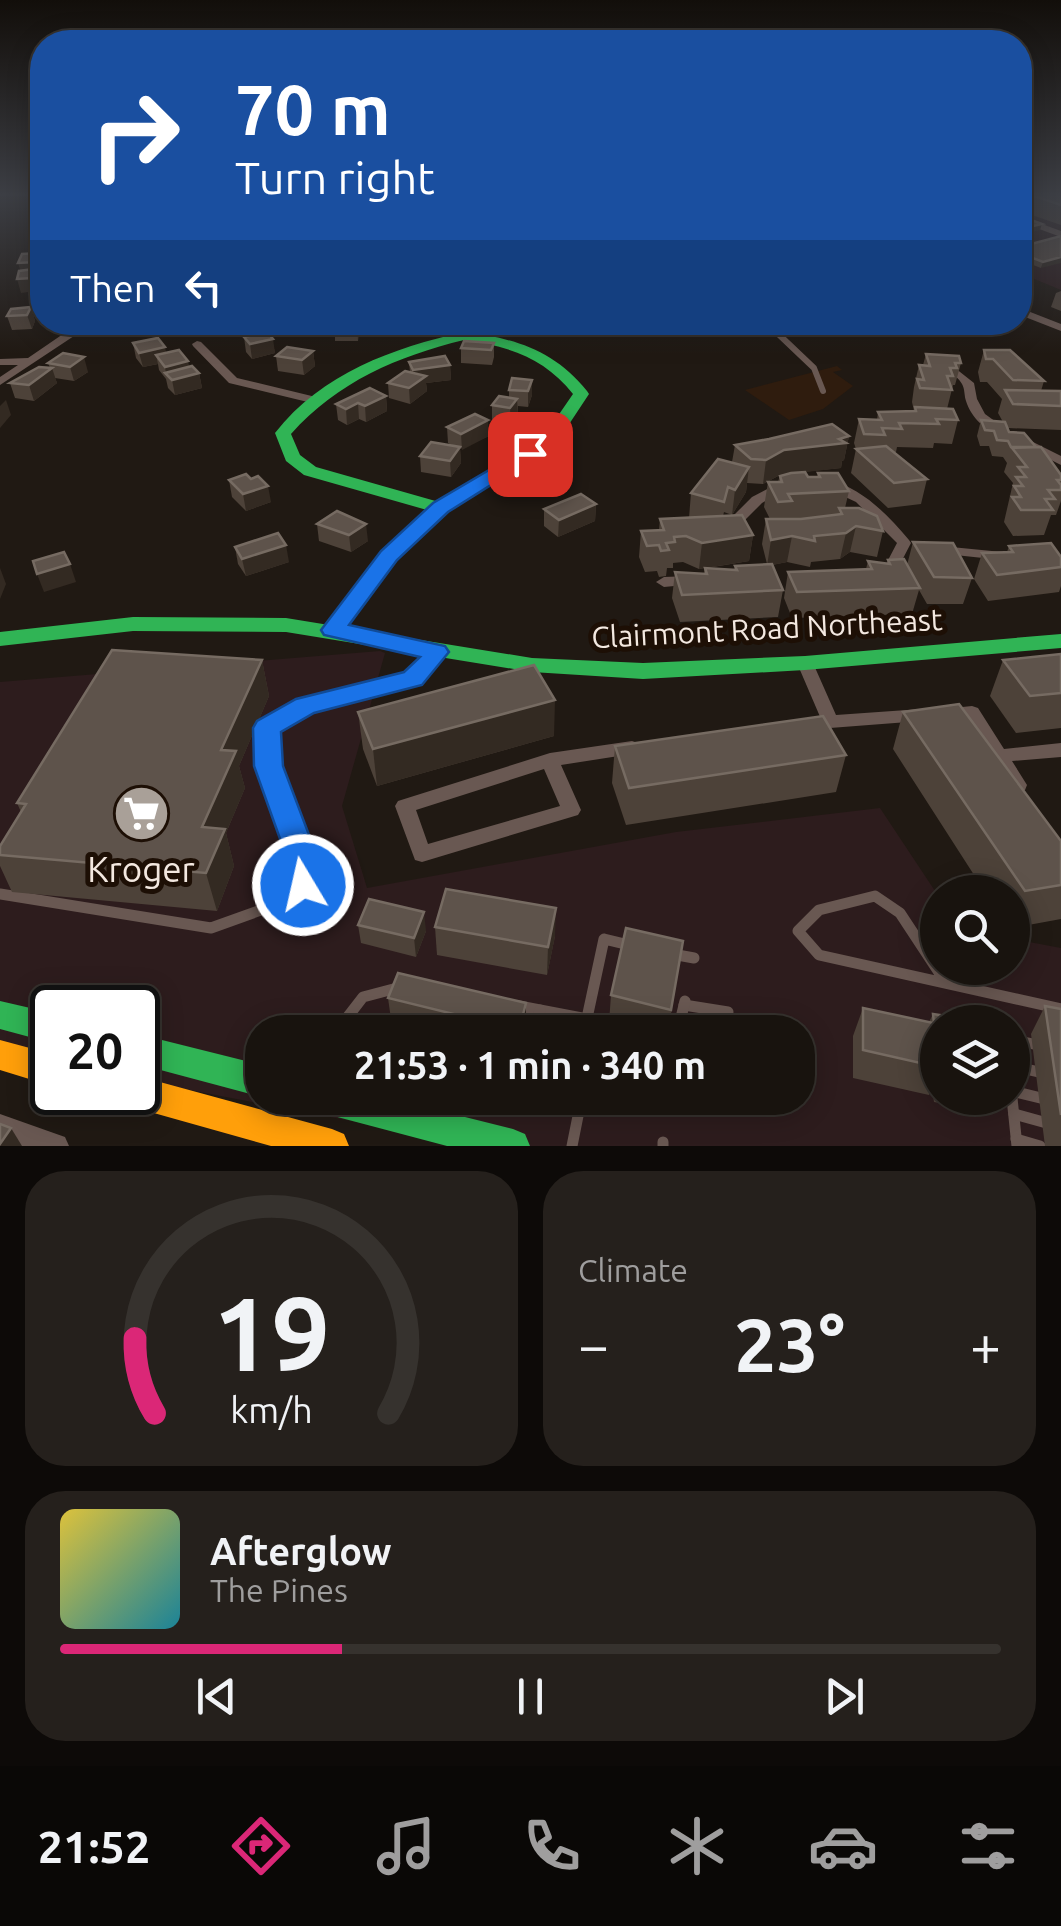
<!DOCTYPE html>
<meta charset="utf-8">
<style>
:root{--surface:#18130e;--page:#25201c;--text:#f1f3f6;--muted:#9f9e9e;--line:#36322e;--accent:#db2777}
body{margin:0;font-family:Ubuntu,sans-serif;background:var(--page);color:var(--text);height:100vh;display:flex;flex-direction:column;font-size:38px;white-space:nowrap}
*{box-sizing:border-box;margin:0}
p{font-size:32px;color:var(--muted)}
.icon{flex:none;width:55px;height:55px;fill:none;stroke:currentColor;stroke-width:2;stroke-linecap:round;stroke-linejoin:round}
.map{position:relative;height:1146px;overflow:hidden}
.side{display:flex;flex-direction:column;gap:25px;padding:25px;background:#0d0a08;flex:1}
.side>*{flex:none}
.guide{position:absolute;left:30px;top:30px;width:1002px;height:305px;border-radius:40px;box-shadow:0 5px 25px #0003,0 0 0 2px var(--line);background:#1a4fa0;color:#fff;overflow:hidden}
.fabs{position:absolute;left:920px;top:875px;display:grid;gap:20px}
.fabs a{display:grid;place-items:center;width:110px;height:110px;border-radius:50%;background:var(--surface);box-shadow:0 5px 25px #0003,0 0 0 2px var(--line);font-size:50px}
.speed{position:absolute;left:30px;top:985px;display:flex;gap:20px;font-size:50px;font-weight:700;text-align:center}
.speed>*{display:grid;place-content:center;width:130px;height:130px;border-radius:50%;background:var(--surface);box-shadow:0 5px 25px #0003,0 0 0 2px var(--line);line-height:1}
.speed .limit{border:5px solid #111;border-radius:15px;background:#fff;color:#111}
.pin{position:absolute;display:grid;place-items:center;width:85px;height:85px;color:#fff;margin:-42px;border-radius:20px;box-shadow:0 5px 15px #0006}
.me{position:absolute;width:110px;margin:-55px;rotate:351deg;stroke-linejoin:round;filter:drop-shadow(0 0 8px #0008)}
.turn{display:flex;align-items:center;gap:35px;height:210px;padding:0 40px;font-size:45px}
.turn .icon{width:130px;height:130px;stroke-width:2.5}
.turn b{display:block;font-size:70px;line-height:85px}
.then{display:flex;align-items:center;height:95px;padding:0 40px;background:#0003;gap:20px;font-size:38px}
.big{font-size:75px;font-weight:600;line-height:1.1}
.side .widget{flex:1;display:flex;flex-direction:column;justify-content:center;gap:15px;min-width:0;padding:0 35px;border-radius:40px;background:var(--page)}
.side .dial{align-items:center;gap:0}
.dial svg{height:260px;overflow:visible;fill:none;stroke:var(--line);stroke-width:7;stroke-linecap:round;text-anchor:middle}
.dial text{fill:var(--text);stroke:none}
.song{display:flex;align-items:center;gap:30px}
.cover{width:120px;height:120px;border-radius:15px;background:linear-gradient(135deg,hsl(50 70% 55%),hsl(190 70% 35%))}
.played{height:10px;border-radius:5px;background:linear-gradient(90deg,var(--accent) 30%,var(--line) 30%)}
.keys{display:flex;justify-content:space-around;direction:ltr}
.heat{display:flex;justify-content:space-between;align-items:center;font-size:55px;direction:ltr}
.side .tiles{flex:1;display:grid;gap:25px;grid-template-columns:1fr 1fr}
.widget:last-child{grid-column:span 2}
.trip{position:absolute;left:245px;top:1015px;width:570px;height:100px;border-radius:40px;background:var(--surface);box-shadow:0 5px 25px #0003,0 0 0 2px var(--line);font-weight:600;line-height:100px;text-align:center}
.dock{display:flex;height:160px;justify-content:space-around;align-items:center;background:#0a0806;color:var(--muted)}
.dock .icon{width:70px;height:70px}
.dock .selected{color:var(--accent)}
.dock b{font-size:45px;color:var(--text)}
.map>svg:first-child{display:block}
.commercial{fill:#2d1c1d;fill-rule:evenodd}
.built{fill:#2f1c0e}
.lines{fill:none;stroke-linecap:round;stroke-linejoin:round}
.lane-far2{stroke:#695852;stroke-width:6}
.lane-far1{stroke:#695852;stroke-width:9}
.lane{stroke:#695852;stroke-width:11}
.street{fill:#695852;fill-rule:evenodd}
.fast{fill:#30b455;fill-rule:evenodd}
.slow{fill:#ff9f0a;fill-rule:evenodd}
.wall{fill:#4d4239;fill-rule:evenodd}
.shaded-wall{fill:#332a22}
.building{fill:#5e534b;stroke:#766b62;stroke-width:2.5}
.route{fill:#1a73e8;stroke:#114b97;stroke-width:2.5}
.labels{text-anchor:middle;stroke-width:10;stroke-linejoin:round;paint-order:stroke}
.street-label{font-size:30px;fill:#f3e8e0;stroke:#1d0f05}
.near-poi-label{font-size:35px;fill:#f3e8e0;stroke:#1d0f05}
</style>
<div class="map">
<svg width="1061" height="1146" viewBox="0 0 1061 1146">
<rect width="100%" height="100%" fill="#201913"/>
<g class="commercial">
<path d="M1020 194H1061V290L1020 273Z"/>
<path d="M380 651 385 653 342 806 367 888 676 832 880 808 937 894 938 968H1012L1013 939 1061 948V1146H481L138 1080V1008H52V1064L0 1054V682ZM938 1022H1012V1098H938ZM262 1032H798V1098H262Z"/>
</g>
<path class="built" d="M837 366 842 370 833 372 853 386 823 409 789 420 745 390Z"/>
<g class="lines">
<g class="lane-far2">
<path d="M776 322 773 329 814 368 823 391"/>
<path d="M778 322 859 323"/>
</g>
<path class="lane-far1" d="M301 859 272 769 267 728C320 690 390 701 436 652"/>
<g class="lane">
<path d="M0 894 211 928 286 901 303 885 301 856"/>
<path d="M672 954 694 958"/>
<path d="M946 983 900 913 875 896 819 910 798 931 819 955 1061 1009"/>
<path d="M684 1005 728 1012"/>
<path d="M519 1006 587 1019"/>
<path d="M341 1021 383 1032"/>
<path d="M679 1026 685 1001"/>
<path d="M336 1032 363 997 401 987"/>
<path d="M534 1032 540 1010"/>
<path d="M584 1032 604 939 629 945"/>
<path d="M1012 1040 1061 1049"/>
<path d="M1012 1066 1061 1077"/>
<path d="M1012 1091 1061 1103"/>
<path d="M1012 1098 1017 1146"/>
<path d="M1014 1114 1061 1127"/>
<path d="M1016 1139 1040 1146"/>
<path d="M663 1142V1146"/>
<path d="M572 1146 578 1116"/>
</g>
<g class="street">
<path d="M1020 216 1061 231V237L1020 222Z"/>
<path d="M1020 308 1061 324V331L1020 315Z"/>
<path d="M72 322H82L74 336 0 385V377L18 365H0V359L28 358 66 332Z"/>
<path d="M197 341 201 342 237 378 320 398 322 400 316 404 229 383 193 346 192 344Z"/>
<path d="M955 368 974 383 977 399 985 414 1003 427V433C986 433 971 417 966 401 964 395 965 389 962 384 959 378 953 375 949 371Z"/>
<path d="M1025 438 1061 456V465L1021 445V439Z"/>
<path d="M827 479C863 489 885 512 909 540L911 543 897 570 883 574 878 573 876 570 886 564 897 543 856 502 822 486 820 483Z"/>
<path d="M781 482 788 486 786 489 762 503 735 530H725L723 527 725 524 752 497Z"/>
<path d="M441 504 448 508 446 511 394 559 339 634H327L325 630 327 626 384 553 436 505Z"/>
<path d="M941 546 1002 552 1009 556 1002 560 936 553 934 550Z"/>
<path d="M690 576 698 581 695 584 664 587 656 582 664 577Z"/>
<path d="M805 657 811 659 813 663 836 715 921 709 927 711 930 715 927 719 921 721 830 728 824 726 797 663 799 659Z"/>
<path d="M972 706 978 708 1004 749 1061 743V757L1012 761 1027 785 1025 790 1018 792 1011 790 967 718 943 717 940 713 943 709Z"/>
<path d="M632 741 638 743 641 748 638 753 561 765 581 810 578 815 422 862 415 860 395 806 398 801 550 753ZM544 769 560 806 428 844 416 810Z"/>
<path d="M0 1114 65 1137 69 1146H19L0 1140Z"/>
</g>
<g class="fast">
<path d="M464 332C514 338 554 350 587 391L589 394 554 447 441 514 304 475 286 461 275 433C322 373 393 348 464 332ZM464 340C508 346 545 358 573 394L542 439 439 502 316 467 300 455 291 434C337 382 398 356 464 340Z"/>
<path d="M133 617 286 618 532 658 643 663 805 656 1061 634V648L805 670 643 679 532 672 286 632 133 631 0 646V632Z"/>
<path d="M0 1001 52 1013V1043L0 1029Z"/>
<path d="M138 1034 262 1065V1097L138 1064Z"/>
<path d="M309 1098H389L513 1129 525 1134 530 1146H447L326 1114 314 1110Z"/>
</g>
<g class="slow">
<path d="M0 1040 52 1054V1086L0 1070Z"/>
<path d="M138 1076 332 1129 344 1134 349 1146H271L136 1108 124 1103 120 1092H138Z"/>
</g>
</g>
<g class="wall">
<path d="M1061 194V225L1029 214 1034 196Z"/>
<path d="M1061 236 1041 268 1020 260V247Z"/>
<path d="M1061 291V311L1051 307 1056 293Z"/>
<path d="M31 307 35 321 32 329 12 330 7 316Z"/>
<path d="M150 322H183L184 329 165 336 151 331Z"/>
<path d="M202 322H226L225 326H202Z"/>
<path d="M238 322H268L275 353 252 359 246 352 244 337 240 335Z"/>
<path d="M335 322H359L358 341H335Z"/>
<path d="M133 343 166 352 189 366 199 373 202 388 175 395 168 388 166 379 159 370 158 364 143 367 136 358Z"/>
<path d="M494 343V357L492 365 461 363V348Z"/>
<path d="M984 350 1044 381 1041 391H1061V430L1008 428 1009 432 1061 475V501L1056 515H1051L1044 535 1013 536 1004 522 1013 483 1004 472 1007 463 1003 457 992 456 989 446H980L977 436 981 420 1003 422 998 413 1002 399 987 382H980L978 372Z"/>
<path d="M313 351 315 366 304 375 278 371 276 356Z"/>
<path d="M63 353 88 372 74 381 55 378 57 383 34 401 15 398 10 383 50 368 48 363Z"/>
<path d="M926 354 961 363 955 385H953L947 409 958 420 952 444 934 443 933 448 897 447 896 452H894L927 479 921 504 888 508 851 473 856 449 854 443 859 419 877 420 878 412 914 411 912 402 914 387 919 365H923Z"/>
<path d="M409 362 450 365 451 380 426 383 427 391 410 404 389 398 388 383 410 372Z"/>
<path d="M512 378 532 395 528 407 518 406V414L511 424 492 421V405L509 398V390Z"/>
<path d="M386 396 387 411 366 422 359 419 347 425 338 420 336 404Z"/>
<path d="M447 427 489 436 460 449 461 463 451 477 421 472 420 456 454 446 448 443Z"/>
<path d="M849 436 844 460 842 461 841 468 802 472 808 477H817L818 473 849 491 845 508 883 531 877 557 850 552 840 559 811 562 810 567 787 562 772 565 783 590 778 617 680 622 672 598 675 572 704 574V568L699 569 683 562 673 563V568H667L666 576 659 577 657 571 645 572 639 557 641 531 659 530 660 519 689 518 691 493 732 462 735 445ZM780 475 778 482H768L764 507 770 519H766L762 544 767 564 735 566 734 570 707 568 749 561 753 535 723 516 724 512 732 515 746 492 747 483 763 484Z"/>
<path d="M229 480 271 502 246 511 232 497Z"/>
<path d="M596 504 595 521 558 537 544 526V509Z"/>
<path d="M317 524 368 541 351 552 319 541Z"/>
<path d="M913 542 972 578 963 604H927L919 590 912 614 792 618 784 598 788 572 866 569 868 561 887 564 888 560 907 565Z"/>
<path d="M1009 546 1061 557V586L1059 592 988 601 974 579 982 553 1007 552Z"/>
<path d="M235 547 289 562 246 576 238 564Z"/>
<path d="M1061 654V728L1016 733 990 696 1003 660Z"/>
<path d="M262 660 269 696 239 766 245 788 226 833 234 866 217 911 12 892 0 866V846L21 812 17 803Z"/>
<path d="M358 712 554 736 377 786 363 749Z"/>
<path d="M903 712 1061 841V919L1012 928V892H985L893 749Z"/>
<path d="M615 746 846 755 836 792 626 825 612 783Z"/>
<path d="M358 925 426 931 416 957 361 943Z"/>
<path d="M435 927 555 936 547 975 437 955Z"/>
<path d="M683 941 668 1032H646L609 1023 611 995Z"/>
<path d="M388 998 526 1003V1031L418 1032 392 1026Z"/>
<path d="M1045 1006 1061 1009V1146H1045L1031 1034Z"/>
<path d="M863 1008 929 1022 933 1014 938 1022V1098H974L968 1108 934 1102 932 1088 929 1095 853 1078V1036Z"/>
</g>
<g class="shaded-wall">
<path d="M36 197H42V220H40Z"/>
<path d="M1042 224 1040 230 1020 235V229Z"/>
<path d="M39 253 42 267 40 275H36L38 283 36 291 21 293 17 279 22 276 18 263Z"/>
<path d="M1061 257V263L1041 268 1043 262Z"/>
<path d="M31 307 35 321 32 329 27 315Z"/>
<path d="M162 322H183L184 329 165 336Z"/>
<path d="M268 322 270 336 252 342 250 328Z"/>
<path d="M357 322H359L360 329 358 341Z"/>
<path d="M273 339 275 353 252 359 250 344Z"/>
<path d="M165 347 168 362 156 355 158 364 143 367 139 353Z"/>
<path d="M313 351 315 366 304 375 302 360Z"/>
<path d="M84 357 88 372 74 381 70 367Z"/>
<path d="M188 361 191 375 199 373 202 388 175 395 172 380 166 374 165 367Z"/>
<path d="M450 365 451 380 426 383 427 391 410 404 409 388 414 385 413 370Z"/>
<path d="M52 368 57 383 34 401 29 385Z"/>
<path d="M532 380V395L528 407V391Z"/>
<path d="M386 396 387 411 366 422 365 406Z"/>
<path d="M517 399 518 414 511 424 510 408Z"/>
<path d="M6 400 11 415 0 428V406Z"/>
<path d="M358 403 359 419 347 425 346 409Z"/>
<path d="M488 420 489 436 462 450 461 434Z"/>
<path d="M849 436 844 460 842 461 841 468 780 475 763 484 766 460 784 450Z"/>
<path d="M460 447 461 463 451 477 450 461Z"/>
<path d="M749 467 746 492 732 515 735 490Z"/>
<path d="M268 486 271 502 246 511 243 494Z"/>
<path d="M596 504 595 521 558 537 559 520Z"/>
<path d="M366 524 368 541 351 552 349 535Z"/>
<path d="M856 526 850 552 840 559 846 533Z"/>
<path d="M753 535 749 561 699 569 702 543Z"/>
<path d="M792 536 787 562 767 566 771 540Z"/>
<path d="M286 545 289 562 246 576 242 559Z"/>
<path d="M70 564 76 582 44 592 37 574Z"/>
<path d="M0 568 6 584 0 599Z"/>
<path d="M262 660 269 696 239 766 245 788 226 833 234 866 217 911 206 873 202 827 221 750Z"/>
<path d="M555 700 554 736 377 786 373 749Z"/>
<path d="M556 908 555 936 547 975 548 947Z"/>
<path d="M424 912 426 931 416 957 414 938Z"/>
<path d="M526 1003V1031L519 1032V1030Z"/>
<path d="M11 1128 22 1146H0Z"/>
</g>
<g class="building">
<path d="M1042 194H1061V205L1034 196Z"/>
<rect x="37" y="201" width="5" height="7"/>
<path d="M1020 216 1042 224 1020 229Z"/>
<path d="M1061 236V257L1043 262 1020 253V247Z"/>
<path d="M39 253 36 262 18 263 22 254Z"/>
<path d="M34 269 32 278 17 279 19 271Z"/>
<path d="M31 307 27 315 7 316 11 309Z"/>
<path d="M241 322H266L250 328Z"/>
<path d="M335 322H357L356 326 334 327Z"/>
<path d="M267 332 273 339 250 344 244 337Z"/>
<path d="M158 338 165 347 139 353 133 343Z"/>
<path d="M464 341 494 343 491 350 461 348Z"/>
<path d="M287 347 313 351 302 360 276 356Z"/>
<path d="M179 350 188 361 165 367 156 355Z"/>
<path d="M984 350H1010L1044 381 1013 380 993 359H986Z"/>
<path d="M63 353 84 357 70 367 48 363Z"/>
<path d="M926 354 959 356 961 363H955L957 368H950L953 376H947L952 390 920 388 917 379 924 380 919 365 930 366Z"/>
<path d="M445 356 450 365 413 370 409 362Z"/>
<path d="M192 366 199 373 172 380 165 373Z"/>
<path d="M39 367 52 368 29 385 10 383Z"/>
<path d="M405 371 426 376 409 388 388 383Z"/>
<path d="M512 378 532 380 528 391 509 390Z"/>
<path d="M370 388 386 396 365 406 358 403 346 409 336 404Z"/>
<path d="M1005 390 1061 391V406L1013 404Z"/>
<path d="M499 396 517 399 510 408 492 405Z"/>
<path d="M915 407 953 409 958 420 936 419 939 424 899 423 902 429 882 428 885 435 864 434 859 419 882 420 878 412 916 411Z"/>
<path d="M475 414 488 420 461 434 447 427Z"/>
<path d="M981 420 1005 422 1009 432 1024 433 1036 447H1011L1008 441 997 440 994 431 985 430Z"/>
<path d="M832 424 849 436 839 439 846 443 784 450 766 460 751 459 735 445 769 439Z"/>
<path d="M431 442 460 447 450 461 420 456Z"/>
<path d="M886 446 927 479 894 483 856 449Z"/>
<path d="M1041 447 1061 475V480H1057L1061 485V490H1048L1055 499H1045L1053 510H1021L1012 497H1021L1014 486H1023L1016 477H1026L1018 467H1027L1012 448Z"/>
<path d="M718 459 749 467 735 490 728 487 724 502 691 493Z"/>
<path d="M805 472 808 477H820L818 473H838L849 491 788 494 792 501 778 502 768 482H782L780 476 791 473Z"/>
<path d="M246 474 251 479 258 476 268 486 243 494 229 480Z"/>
<path d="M581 494 596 504 559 520 544 509Z"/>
<path d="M839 508H859L877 516 883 531 856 526 846 533 814 536 815 541 792 536 771 540 766 519H801L842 514Z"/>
<path d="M337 511 366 524 349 535 317 524Z"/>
<path d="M742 515 753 535 702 543 686 536 674 537 675 542 666 543 669 550 661 551 659 545 647 546 641 531 664 530 660 519Z"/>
<path d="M278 533 286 545 242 559 235 547Z"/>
<path d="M913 542 953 543 972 578 934 577Z"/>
<path d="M1051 543 1061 557V567L997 575 982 553 1013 552 1009 546Z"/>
<path d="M64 552 70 564 37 574 33 561Z"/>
<path d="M904 559 920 588 797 592 788 572 872 569 868 561 890 564 888 560Z"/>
<path d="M772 564 783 590 682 595 675 572 707 574 705 568 737 570 735 566Z"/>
<path d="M112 650 262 660 221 750 236 751 202 827 225 829 206 873 0 855V846L26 804 17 803Z"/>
<path d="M1061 654V693L1030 696 1003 660Z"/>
<path d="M534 665 555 700 373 749 358 712Z"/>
<path d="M959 704 1061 841V885L1025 891 903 712Z"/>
<path d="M823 716 846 755 629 788 615 746Z"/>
<path d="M446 889 556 908 548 947 435 927Z"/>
<path d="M369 899 424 912 414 938 358 925Z"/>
<path d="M626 928 683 941 671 1010 611 995Z"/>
<path d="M398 973 526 1003 519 1030 388 998Z"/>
<path d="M1045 1006 1061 1009V1115Z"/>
<path d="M863 1008 938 1024V1067L863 1050Z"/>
<path d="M933 1014 967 1019V1022L934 1024Z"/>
<path d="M0 1124 11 1128 0 1144Z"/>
</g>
<linearGradient id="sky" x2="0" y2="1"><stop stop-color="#120e0a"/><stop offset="0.55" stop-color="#3c3e44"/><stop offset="1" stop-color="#3c3e44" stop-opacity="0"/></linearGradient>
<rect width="1061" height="354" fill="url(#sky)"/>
<path class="route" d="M523 450 540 454 448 512 397 560 349 625 445 646 449 652 422 685 314 713 281 732 283 766 320 864 314 895 303 898 292 895 287 885 289 864 254 766 253 728 257 721 296 699 404 672 420 657 324 635 321 630 381 551 433 503Z"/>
<defs>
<symbol id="supermarket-disc" viewBox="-11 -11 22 22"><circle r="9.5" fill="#a9a098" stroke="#1d0f05"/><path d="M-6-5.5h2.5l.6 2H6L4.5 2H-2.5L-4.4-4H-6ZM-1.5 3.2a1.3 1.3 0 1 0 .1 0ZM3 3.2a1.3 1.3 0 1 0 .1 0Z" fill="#fff"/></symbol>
</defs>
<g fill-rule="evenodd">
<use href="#supermarket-disc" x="110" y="782" width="63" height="63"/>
</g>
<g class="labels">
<g class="street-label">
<text transform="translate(767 629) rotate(-3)" y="10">Clairmont Road Northeast</text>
</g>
<g class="near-poi-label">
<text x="141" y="882">Kroger</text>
</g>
</g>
</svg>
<div class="fabs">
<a><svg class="icon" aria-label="search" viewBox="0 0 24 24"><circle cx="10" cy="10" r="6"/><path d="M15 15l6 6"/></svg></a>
<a><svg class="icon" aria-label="layers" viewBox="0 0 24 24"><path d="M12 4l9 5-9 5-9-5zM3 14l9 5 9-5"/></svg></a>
</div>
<div class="speed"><div class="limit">20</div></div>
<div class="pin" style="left:530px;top:454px;background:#d93025"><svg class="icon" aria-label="arrive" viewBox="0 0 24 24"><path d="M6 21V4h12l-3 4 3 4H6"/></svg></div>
<svg class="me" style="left:303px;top:885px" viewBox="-20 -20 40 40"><circle r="17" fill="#1a73e8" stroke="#fff" stroke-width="3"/><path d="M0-11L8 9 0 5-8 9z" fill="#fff"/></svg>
<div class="trip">21:53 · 1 min · 340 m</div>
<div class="guide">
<div class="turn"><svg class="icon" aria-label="right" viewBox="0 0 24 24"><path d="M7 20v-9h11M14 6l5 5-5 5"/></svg><div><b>70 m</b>Turn right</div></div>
<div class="then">Then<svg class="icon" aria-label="left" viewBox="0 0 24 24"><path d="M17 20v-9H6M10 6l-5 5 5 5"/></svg></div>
</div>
</div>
<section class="side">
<div class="tiles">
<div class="widget dial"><svg viewBox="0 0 100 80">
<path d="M14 69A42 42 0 1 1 86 69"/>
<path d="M14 69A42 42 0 0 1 8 46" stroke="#db2777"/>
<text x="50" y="56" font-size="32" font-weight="700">19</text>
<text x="50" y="72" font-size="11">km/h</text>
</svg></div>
<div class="widget"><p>Climate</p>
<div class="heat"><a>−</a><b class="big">23°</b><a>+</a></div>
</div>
<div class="widget">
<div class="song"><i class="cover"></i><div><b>Afterglow</b><p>The Pines</p></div></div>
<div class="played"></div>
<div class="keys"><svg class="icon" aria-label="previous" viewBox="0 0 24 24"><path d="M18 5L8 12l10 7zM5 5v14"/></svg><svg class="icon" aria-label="pause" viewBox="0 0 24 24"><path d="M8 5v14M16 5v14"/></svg><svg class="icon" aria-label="next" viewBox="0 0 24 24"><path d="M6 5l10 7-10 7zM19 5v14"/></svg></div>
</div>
</div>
</section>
<nav class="dock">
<b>21:52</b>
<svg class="icon selected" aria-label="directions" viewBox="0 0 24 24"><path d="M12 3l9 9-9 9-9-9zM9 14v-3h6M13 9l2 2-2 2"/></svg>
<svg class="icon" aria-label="music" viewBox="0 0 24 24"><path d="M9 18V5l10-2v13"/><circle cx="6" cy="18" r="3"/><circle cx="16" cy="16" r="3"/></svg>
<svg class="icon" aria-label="phone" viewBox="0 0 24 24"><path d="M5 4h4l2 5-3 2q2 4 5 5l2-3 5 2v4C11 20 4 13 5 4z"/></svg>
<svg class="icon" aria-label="climate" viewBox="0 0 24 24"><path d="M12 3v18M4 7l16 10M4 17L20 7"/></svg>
<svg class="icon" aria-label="car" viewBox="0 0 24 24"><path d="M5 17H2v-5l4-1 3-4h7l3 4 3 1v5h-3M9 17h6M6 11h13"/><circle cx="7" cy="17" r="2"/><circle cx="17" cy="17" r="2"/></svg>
<svg class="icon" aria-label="filters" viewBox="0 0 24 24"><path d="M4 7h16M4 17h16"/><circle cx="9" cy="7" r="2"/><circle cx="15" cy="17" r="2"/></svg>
</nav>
